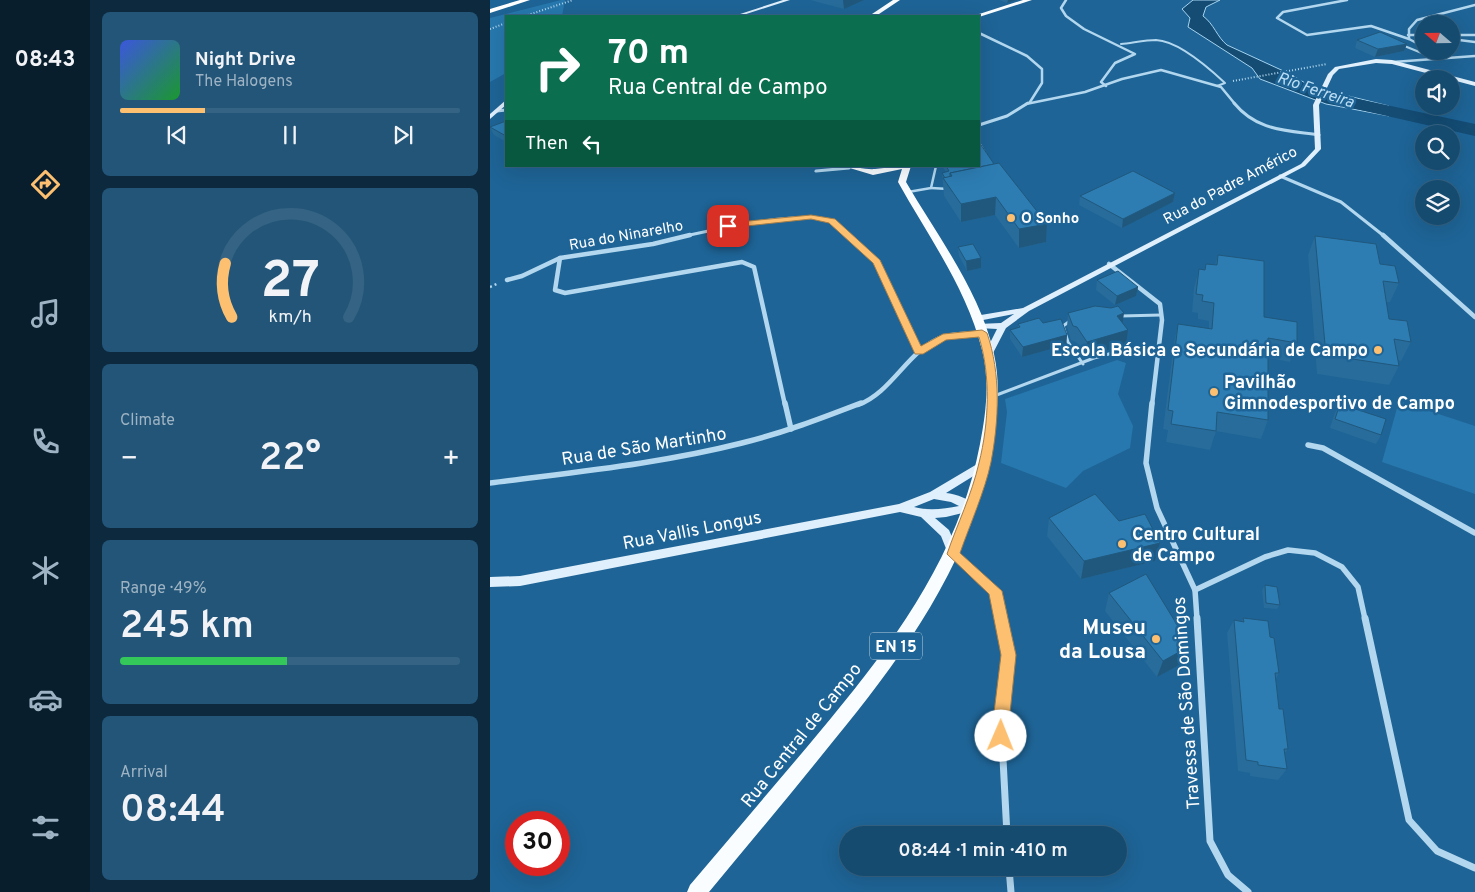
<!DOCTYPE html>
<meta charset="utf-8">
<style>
:root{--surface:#164b70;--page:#235578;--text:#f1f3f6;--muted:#9eb3c3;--line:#356383;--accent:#fdc071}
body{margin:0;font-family:Overpass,sans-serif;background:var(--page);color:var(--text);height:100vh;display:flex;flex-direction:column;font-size:19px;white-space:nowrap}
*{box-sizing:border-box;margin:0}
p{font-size:16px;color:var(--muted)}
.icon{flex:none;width:28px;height:28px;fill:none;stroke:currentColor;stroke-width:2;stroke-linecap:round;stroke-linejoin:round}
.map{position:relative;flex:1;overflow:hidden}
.details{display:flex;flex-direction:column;gap:12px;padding:12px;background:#0c293e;width:400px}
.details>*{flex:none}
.top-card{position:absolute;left:15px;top:15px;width:475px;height:152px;border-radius:0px;box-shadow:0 5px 20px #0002,0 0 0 1px var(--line);background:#0b6e4f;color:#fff;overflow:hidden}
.needle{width:32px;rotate:290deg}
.tools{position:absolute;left:925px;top:15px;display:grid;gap:10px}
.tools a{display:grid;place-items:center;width:45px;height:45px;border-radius:50%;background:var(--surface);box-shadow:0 5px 20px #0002,0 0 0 1px var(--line);font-size:25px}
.speed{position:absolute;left:15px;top:811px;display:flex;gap:10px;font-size:25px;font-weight:700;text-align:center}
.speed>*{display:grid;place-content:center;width:65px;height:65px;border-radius:50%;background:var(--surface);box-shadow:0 5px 20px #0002,0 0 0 1px var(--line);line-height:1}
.speed .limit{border:8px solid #d22;background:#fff;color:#111}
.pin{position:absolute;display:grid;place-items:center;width:42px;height:42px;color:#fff;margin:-21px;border-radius:10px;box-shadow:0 2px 8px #0006}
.me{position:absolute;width:55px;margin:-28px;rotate:1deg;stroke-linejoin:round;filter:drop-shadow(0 0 4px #0008)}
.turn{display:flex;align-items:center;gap:18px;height:105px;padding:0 20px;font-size:22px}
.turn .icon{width:65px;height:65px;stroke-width:2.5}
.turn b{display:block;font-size:35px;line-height:42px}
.then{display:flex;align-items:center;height:48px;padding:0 20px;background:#0003;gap:10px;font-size:19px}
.big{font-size:38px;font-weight:600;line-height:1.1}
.details .card{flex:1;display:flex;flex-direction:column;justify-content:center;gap:8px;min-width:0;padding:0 18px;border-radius:8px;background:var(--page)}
.details .dial{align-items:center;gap:0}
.dial svg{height:130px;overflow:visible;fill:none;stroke:var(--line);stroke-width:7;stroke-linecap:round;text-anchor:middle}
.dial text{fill:var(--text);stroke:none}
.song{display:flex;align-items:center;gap:15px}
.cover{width:60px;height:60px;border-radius:8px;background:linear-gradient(135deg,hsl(230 70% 55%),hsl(130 70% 35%))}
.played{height:5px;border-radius:2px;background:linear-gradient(90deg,var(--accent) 25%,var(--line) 25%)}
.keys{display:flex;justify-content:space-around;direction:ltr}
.heat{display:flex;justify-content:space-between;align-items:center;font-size:28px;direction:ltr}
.charge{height:8px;border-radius:4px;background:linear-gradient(90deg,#34c759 49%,var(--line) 0)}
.trip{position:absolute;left:349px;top:826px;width:288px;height:50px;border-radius:25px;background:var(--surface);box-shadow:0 5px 20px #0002,0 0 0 1px var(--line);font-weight:600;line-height:50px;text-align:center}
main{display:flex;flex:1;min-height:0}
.tab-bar{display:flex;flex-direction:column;width:90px;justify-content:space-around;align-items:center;background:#091e2d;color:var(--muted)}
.tab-bar .icon{width:35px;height:35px}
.tab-bar .on{color:var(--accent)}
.tab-bar b{font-size:22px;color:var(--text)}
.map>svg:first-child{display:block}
.green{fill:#2778ae}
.water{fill:#144c74;stroke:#a5d3f0}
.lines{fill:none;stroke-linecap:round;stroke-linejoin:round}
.river{fill:#144c74;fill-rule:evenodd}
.path-far1{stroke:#b2d7ef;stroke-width:2;stroke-dasharray:1 2;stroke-linecap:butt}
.path{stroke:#b2d7ef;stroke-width:2.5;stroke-dasharray:2 3;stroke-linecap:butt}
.lane-far2{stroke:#b2d7ef;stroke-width:2}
.lane-far1{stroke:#b2d7ef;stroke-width:2.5}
.lane{stroke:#b2d7ef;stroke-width:3}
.street-far4{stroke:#b2d7ef;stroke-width:2.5}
.street-far3{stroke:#b2d7ef;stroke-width:3}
.street-far2{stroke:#b2d7ef;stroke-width:4.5}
.street-far1{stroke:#b2d7ef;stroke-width:5.5}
.street{stroke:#b2d7ef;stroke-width:7}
.secondary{fill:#dfeffb;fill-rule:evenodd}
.primary{fill:#fafdff;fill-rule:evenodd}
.highway{fill:#fff;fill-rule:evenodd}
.wall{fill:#276c9a}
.shaded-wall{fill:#20587d}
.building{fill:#2d7db3;stroke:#20587d}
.route{fill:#fdc071;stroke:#a47d49}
.poi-dot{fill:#fdc071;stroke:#1e6496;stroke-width:2}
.labels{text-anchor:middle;stroke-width:5;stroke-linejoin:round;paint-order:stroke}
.far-street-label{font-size:15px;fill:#fff;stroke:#1e6496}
.far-poi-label{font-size:15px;font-weight:bold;fill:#fff;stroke:#1e6496;text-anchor:start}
.far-water-label{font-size:16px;font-style:italic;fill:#bee0f6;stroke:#1e6496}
.shield{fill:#1e6496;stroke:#bcd0e0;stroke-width:1}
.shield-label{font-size:16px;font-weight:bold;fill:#fff}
.poi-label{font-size:18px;font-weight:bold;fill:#fff;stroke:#1e6496;text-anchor:start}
.street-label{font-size:18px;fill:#fff;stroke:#1e6496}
.near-poi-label{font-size:21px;font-weight:bold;fill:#fff;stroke:#1e6496;text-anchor:end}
</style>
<main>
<nav class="tab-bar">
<b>08:43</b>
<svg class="icon on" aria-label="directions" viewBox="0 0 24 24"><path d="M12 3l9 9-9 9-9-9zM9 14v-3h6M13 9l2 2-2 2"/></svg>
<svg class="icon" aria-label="music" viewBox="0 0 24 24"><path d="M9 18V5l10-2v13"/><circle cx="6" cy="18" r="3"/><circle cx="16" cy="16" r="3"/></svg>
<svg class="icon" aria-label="phone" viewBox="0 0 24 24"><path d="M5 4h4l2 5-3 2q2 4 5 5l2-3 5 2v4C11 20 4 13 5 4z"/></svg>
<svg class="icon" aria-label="climate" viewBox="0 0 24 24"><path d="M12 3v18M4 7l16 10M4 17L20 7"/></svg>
<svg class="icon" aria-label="car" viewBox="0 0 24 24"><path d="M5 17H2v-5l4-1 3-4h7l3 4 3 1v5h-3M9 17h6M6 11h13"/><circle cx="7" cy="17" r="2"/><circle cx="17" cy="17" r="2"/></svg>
<svg class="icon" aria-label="filters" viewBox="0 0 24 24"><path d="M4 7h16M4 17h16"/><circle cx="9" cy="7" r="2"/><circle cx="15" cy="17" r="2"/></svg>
</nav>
<section class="details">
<div class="card">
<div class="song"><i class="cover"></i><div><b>Night Drive</b><p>The Halogens</p></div></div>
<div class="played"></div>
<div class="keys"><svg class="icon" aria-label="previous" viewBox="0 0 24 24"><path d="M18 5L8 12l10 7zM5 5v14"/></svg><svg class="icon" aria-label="pause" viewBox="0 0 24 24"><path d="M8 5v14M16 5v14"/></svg><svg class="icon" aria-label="next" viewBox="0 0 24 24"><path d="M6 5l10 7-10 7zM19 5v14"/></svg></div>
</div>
<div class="card dial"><svg viewBox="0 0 100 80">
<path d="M14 69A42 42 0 1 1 86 69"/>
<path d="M14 69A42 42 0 0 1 10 36" stroke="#fdc071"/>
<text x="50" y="56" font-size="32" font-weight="700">27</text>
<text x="50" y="72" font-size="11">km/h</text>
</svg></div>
<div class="card"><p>Climate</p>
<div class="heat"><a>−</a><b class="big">22°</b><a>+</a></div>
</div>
<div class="card"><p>Range · 49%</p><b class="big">245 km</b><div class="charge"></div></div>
<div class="card"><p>Arrival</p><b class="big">08:44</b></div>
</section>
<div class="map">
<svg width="985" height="892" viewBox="0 0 985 892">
<rect width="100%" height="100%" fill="#1e6496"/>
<g class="green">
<path d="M71 0H75L72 16H16V73L0 82V18Z"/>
<path d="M627 360 636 363 628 394 643 426 640 448 593 471 576 488 511 463 517 412 515 399Z"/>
<path d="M909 401 985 426V494L892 462Z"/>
</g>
<path class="water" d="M703 0H730L716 7 713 16C724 24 727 37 737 45L800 74 822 87 899 106V116L836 104 770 79 762 68 698 27 700 18 692 9Z"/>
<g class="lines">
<path class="river" d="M859 97 985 124V136L853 106 850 102 853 98Z"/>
<g class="path-far1">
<path d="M35 16 83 0"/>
<path d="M0 29 16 23"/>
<path d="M743 81 837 64"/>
</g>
<path class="path" d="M0 287 9 283"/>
<g class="lane-far2">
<path d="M631 44C642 43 655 40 666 40 688 41 719 68 735 83L727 86"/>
<path d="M912 45 944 58"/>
</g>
<g class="lane-far1">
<path d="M489 143 499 160"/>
<path d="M441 188 459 189"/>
<path d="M418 192 441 188 446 166"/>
</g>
<g class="lane">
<path d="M631 316 671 315"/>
<path d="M580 321 573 326 578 342 593 364"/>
<path d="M504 396 604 358 630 351"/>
</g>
<g class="street-far4">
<path d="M576 0 571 8 576 16 594 29 645 54 625 63 611 82 616 86"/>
<path d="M857 0 793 12 787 18 817 35 881 26 919 39 934 47"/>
<path d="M489 33 537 56 552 69V83L540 102"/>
<path d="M918 35H934"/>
<path d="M961 35H985"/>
<path d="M919 39V29L927 20 985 5"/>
<path d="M961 39 985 42"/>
<path d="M944 51 956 56"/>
<path d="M903 62 985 56"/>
<path d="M536 104 595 92 632 79 671 70 731 87 745 104"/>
</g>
<g class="street-far3">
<path d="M744 103C767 131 795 130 829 135"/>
<path d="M7 111 16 110"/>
<path d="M489 125 517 116 538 103"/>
<path d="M326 171 359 168"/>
<path d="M790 176 851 202 894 236"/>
<path d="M195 236C224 229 315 210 341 221 347 224 354 232 359 236"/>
</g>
<g class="street-far2">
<path d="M357 235 387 262 429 352"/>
<path d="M893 235 985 317"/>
<path d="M70 258 65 290 75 293 252 262 264 267 295 405"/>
<path d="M619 264 670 304 672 320 662 405"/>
<path d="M17 280 32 276 70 258 163 244 200 235"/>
<path d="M368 405C403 392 418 349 453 337 464 333 480 334 492 333"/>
</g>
<g class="street-far1">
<path d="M295 403 301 429"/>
<path d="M662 403 656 463 667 508 705 590 707 619"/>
<path d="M818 445 833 448 985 533"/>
<path d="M0 483C84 472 169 464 252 443 293 433 332 418 371 403"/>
<path d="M463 555 505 591 511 619"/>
<path d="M705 590 775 557 798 550 825 553 852 567 868 587 875 619"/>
</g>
<g class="street">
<path d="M510 618 518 655 511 721 517 835"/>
<path d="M707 618 720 841 738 875 758 892"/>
<path d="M875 618 919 820 947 851 985 868"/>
<path d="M519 868 521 892"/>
</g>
<g class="secondary">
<path d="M293 0H300L250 16H244Z"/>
<path d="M886 59 902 60 985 82V86L902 64 886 63 849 69 843 75 829 105 831 149 815 166 539 311 516 328 502 355H496L495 353 507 329 488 328 487 326 488 324 511 323 524 314 488 321 485 320V316L533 308 811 164 825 149 823 105 838 74 845 67Z"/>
<path d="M16 100V105L0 119V114Z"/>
<path d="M494 460 498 461 499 464 498 467 456 493C466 494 481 499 486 507L485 510 456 517 445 518 459 530 469 553 467 556 463 558 459 556 451 536 431 517 410 512 30 586 0 587V577L30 576 409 504 440 492ZM444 499 461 502 469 506C454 509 439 511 424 507Z"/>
</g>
<g class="primary">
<path d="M403 0H410L386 16H379Z"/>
<path d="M533 0H542L489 17 483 16Z"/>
<path d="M353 166C363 166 377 170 385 169 397 168 409 166 421 166L416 182C448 237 490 291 504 354 511 385 507 417 502 448 481 567 407 664 332 755 295 801 257 846 219 892H197L200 885C239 839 278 793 317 747 394 655 467 565 490 444 496 414 500 381 492 350 477 289 438 236 408 182L412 169 383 175Z"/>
</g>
<path class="highway" d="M30 0H40L0 13V9Z"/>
</g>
<g class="wall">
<path d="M320 0H374L354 9Z"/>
<path d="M509 0H527L517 3Z"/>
<path d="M867 40 917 44 914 51 885 57 865 48Z"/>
<path d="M16 121V142L4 135 0 127Z"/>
<path d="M504 164 557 224 556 242 529 248 505 215 471 222 454 196 452 173 456 172 452 166H489Z"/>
<path d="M685 193 683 202 632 228 589 205 590 196Z"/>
<path d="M825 236 890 264 909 283 900 302H896L899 319 921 342 911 361 908 360 909 366 899 385 827 374 818 255Z"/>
<path d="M468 247 491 258V268L477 271 469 256Z"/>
<path d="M728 255 774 317 807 343 800 362 778 358V420L771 439 726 431 720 450 676 442 678 430 673 429 684 343 688 324 719 329V321L708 319V313L702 312 704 288 709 269 714 270 716 264 725 265Z"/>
<path d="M607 280 648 287 646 296 625 305 606 290Z"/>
<path d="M578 313 633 323 636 345 596 356 586 342 581 340 577 327Z"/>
<path d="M553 323 577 335 576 345 532 357 520 339V330L528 328V324Z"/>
<path d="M850 404 891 435 886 444 840 428 845 413Z"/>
<path d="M559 518 629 521 670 543 665 561 591 579 557 536Z"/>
<path d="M775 585 790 605 787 609 774 608 772 590Z"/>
<path d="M619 593 700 646 693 663 667 677 615 611Z"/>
<path d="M753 618 780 637 789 673 786 679 789 709 798 749 795 753 797 769 788 780 760 776V773L748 771 737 633 744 620 752 621Z"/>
</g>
<g class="shaded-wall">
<path d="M353 0H374L354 9Z"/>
<path d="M518 0H527L517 3Z"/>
<path d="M917 44 914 51 885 57 888 49Z"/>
<path d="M685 193 683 202 632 228 633 219Z"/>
<path d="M506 197 505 215 471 222V204Z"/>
<path d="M557 224 556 242 529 248V229Z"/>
<path d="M491 258V268L477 271 476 261Z"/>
<path d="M648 287 646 296 625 305 627 296Z"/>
<path d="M634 313 632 328 627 316Z"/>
<path d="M638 330 636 345 596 356 597 342Z"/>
<path d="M577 335 576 345 532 357 533 347Z"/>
<path d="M670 543 665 561 591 579 594 561Z"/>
<path d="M700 646 693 663 667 677 673 661Z"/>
</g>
<g class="building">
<path d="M890 32 917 44 888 49 867 40Z"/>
<path d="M16 121V136L0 127Z"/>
<path d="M489 142 504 164 460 173V177L455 178 452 173 459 171 456 166H489Z"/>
<path d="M509 163 557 224 529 229 506 197 471 204 453 178 462 176 460 173Z"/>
<path d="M643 171 685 193 633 219 590 196Z"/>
<path d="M825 236 886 244 890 264 905 266 909 283 893 281 899 319 917 321 921 342 904 339 909 366 836 355Z"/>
<path d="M483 244 491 258 476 261 468 247Z"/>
<path d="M728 255 774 261V317L807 322V343L778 338V420L727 412 726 431 681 424 683 411 678 410 688 324 722 329 724 303 712 301 713 295 706 294 709 269 715 270 716 264 727 265Z"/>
<path d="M628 271 648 287 627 296 607 280Z"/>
<path d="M605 306 621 308 628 306 634 313 627 316 638 330 597 342 587 327 583 326 578 313Z"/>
<path d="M549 318 553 323 571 319 577 335 533 347 520 330 530 327 528 324Z"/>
<path d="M850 404 896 419 891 435 845 419Z"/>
<path d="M605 494 629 521 655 514 670 543 594 561 559 518Z"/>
<path d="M656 574 700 646 673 661 619 593Z"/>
<path d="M775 585 787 587 790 605 776 603Z"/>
<path d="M753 618 778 621 780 637 784 638 789 673H785L789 709H793L798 749H794L797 769 768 765V762L756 760 744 620 754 622Z"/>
</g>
<path class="route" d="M321 215 345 219 390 260 431 346 453 334 492 330 497 333C511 374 509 420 501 462 495 491 480 524 470 553L512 591 526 655 517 742 511 744 506 742 503 721 511 655 499 594 457 554C467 525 482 494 489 463 499 423 501 376 489 337L456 340 433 354H425L383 263 339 223 321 219 238 228 234 226 238 223Z"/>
<g class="poi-dot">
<circle cx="521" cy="218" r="5"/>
<circle cx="888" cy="350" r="5"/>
<circle cx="724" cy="392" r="5"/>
<circle cx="632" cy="544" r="5"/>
<circle cx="666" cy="639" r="5"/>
</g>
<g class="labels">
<g class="far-street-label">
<text transform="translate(740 185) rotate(-28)" y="5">Rua do Padre Américo</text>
<text transform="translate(136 235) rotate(-10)" y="5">Rua do Ninarelho</text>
</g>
<g class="far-poi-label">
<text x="531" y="223">O Sonho</text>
</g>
<g class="far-water-label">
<text transform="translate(826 89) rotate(19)" y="6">Rio Ferreira</text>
</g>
<rect class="shield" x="380" y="632.5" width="52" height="27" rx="4"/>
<g class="shield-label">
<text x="406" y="652">EN 15</text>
</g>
<g class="poi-label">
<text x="878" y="356" text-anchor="end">Escola Básica e Secundária de Campo</text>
<text x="734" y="388">Pavilhão<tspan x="734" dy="21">Gimnodesportivo de Campo</tspan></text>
<text x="642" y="540">Centro Cultural<tspan x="642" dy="21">de Campo</tspan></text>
</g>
<g class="street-label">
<text transform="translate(154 446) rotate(-9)" y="6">Rua de São Martinho</text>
<text transform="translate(202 530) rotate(-11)" y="6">Rua Vallis Longus</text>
<text transform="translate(696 703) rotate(-94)" y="6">Travessa de São Domingos</text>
<text transform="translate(311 735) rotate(-51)" y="6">Rua Central de Campo</text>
</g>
<g class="near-poi-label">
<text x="656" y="634">Museu<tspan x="656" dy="24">da Lousa</tspan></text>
</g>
</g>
</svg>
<div class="tools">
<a><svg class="needle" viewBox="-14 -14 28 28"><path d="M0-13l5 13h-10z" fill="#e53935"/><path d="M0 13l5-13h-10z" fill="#9eb3c3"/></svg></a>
<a><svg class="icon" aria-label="sound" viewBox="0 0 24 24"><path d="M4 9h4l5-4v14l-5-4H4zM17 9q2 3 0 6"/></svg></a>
<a><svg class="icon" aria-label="search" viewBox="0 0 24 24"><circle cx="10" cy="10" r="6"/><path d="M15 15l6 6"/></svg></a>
<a><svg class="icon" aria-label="layers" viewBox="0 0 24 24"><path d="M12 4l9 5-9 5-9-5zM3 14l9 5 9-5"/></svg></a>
</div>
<div class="speed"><div class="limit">30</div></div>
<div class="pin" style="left:238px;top:226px;background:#d93025"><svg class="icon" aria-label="arrive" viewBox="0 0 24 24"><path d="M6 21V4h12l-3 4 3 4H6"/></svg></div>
<svg class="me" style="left:511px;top:736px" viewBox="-20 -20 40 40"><circle r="19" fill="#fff"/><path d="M0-13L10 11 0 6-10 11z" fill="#fdc071"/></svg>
<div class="trip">08:44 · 1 min · 410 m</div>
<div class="top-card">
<div class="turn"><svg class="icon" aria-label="right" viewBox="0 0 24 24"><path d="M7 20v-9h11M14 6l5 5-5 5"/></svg><div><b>70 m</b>Rua Central de Campo</div></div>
<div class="then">Then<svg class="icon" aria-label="left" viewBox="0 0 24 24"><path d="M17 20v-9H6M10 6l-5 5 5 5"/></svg></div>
</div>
</div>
</main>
